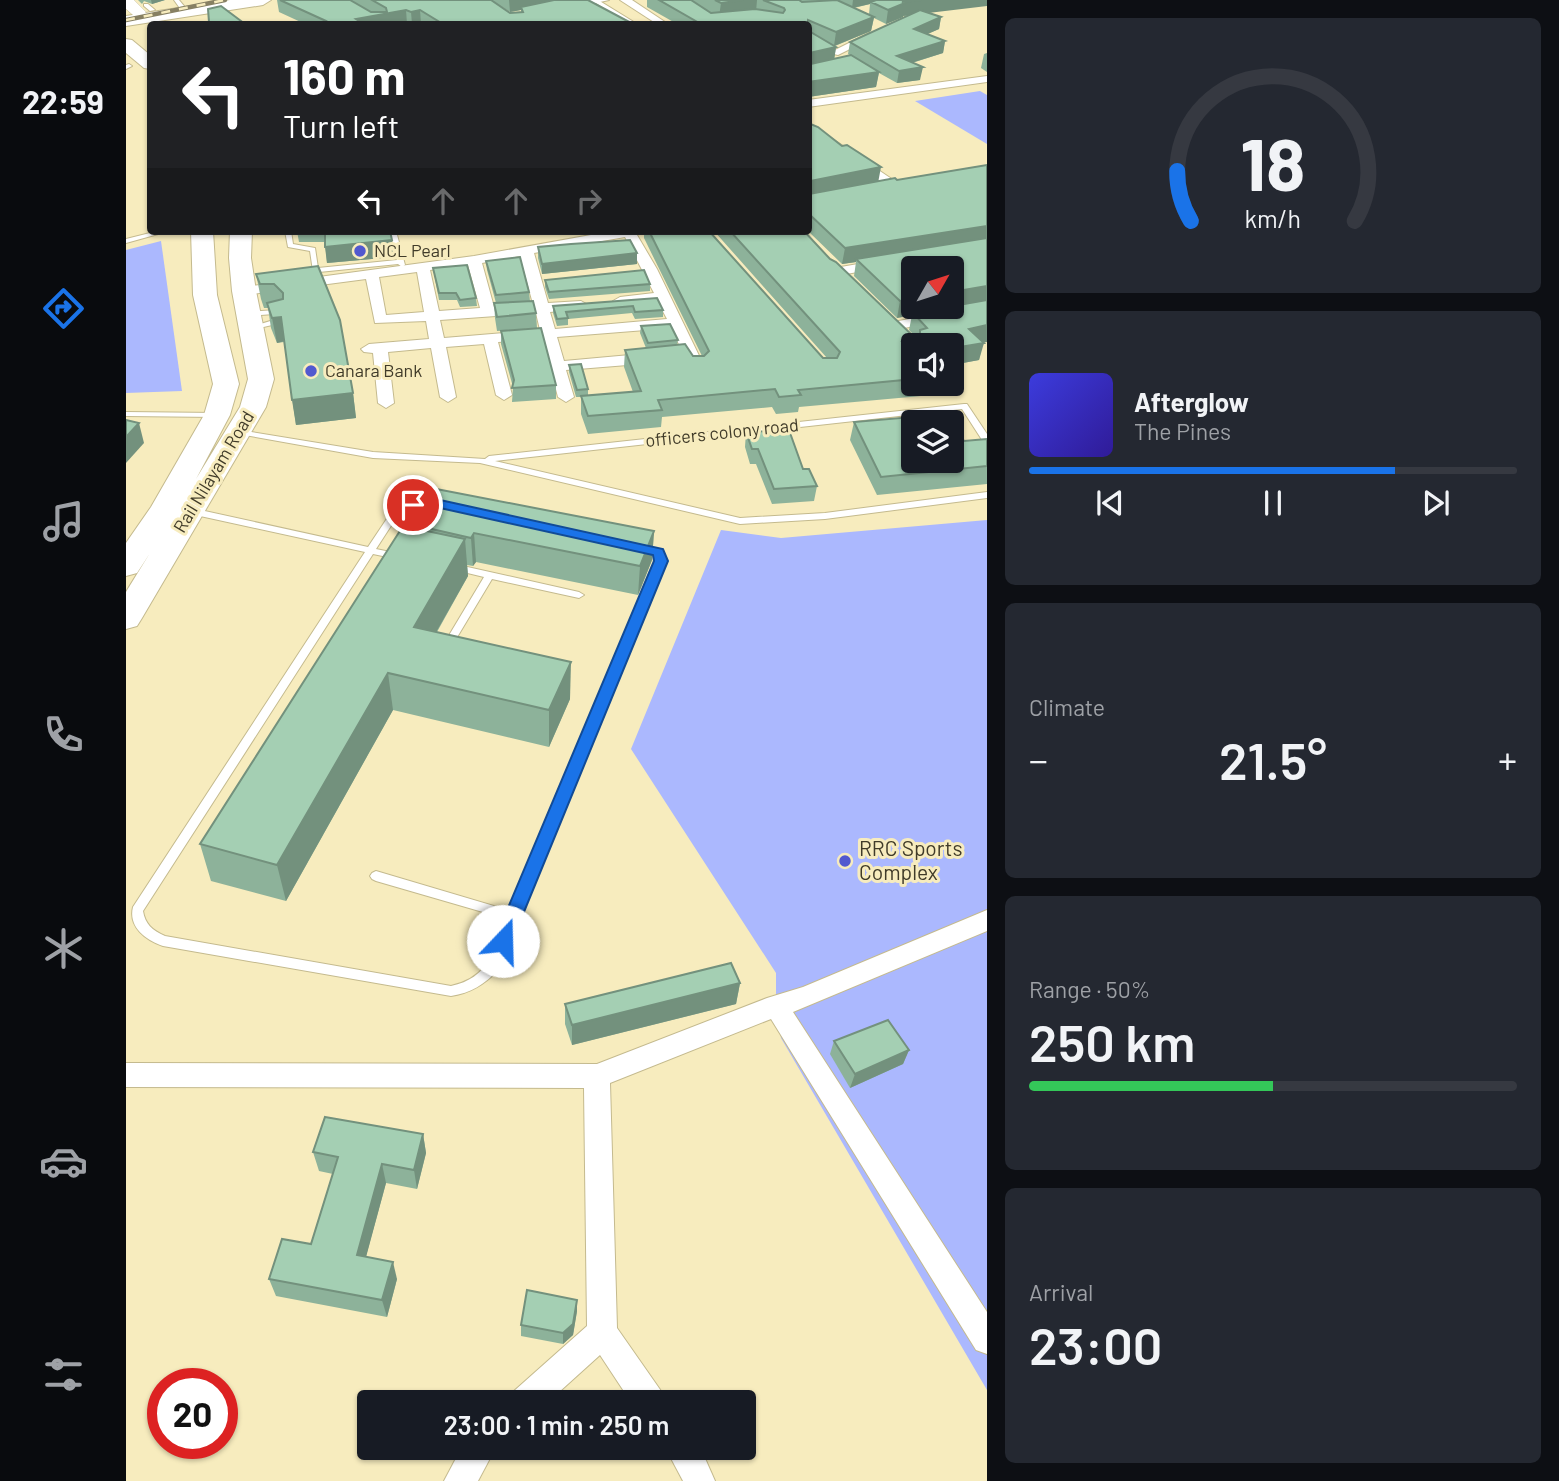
<!DOCTYPE html>
<meta charset="utf-8">
<style>
:root{--surface:#171b24;--page:#242831;--text:#f1f3f6;--muted:#9ea1a6;--line:#363941;--accent:#1a73e8}
body{margin:0;font-family:Barlow,sans-serif;background:var(--page);color:var(--text);height:100vh;display:flex;flex-direction:column;font-size:26px;white-space:nowrap}
*{box-sizing:border-box;margin:0}
p{font-size:23px;color:var(--muted)}
.icon{flex:none;width:38px;height:38px;fill:none;stroke:currentColor;stroke-width:2;stroke-linecap:round;stroke-linejoin:round}
.map{position:relative;flex:1;overflow:hidden}
.side{display:flex;flex-direction:column;gap:18px;padding:18px;background:#0d0f14;width:572px}
.side>*{flex:none}
.top-card{position:absolute;left:21px;top:21px;width:665px;height:214px;border-radius:7px;box-shadow:0 2px 5px #0004;background:#202124;color:#fff;overflow:hidden}
.needle{width:46px;rotate:51deg}
.fabs{position:absolute;left:775px;top:256px;display:grid;gap:14px}
.fabs a{display:grid;place-items:center;width:63px;height:63px;border-radius:7px;background:var(--surface);box-shadow:0 2px 5px #0004;font-size:35px}
.speed{position:absolute;left:21px;top:1368px;display:flex;gap:14px;font-size:35px;font-weight:700;text-align:center}
.speed>*{display:grid;place-content:center;width:91px;height:91px;border-radius:50%;background:var(--surface);box-shadow:0 2px 5px #0004;line-height:1}
.speed .limit{border:10px solid #d22;background:#fff;color:#111}
.pin{position:absolute;display:grid;place-items:center;width:60px;height:60px;color:#fff;margin:-30px;border:4px solid #fff;border-radius:50%;box-shadow:0 2px 7px #0007}
.me{position:absolute;width:77px;margin:-38px;rotate:21deg;stroke-linejoin:round;filter:drop-shadow(0 0 5px #0008)}
.turn{display:flex;align-items:center;gap:24px;height:147px;padding:0 21px;font-size:32px}
.turn .icon{width:91px;height:91px;stroke-width:2.5}
.turn b{display:block;font-size:49px;line-height:60px}
.lanes{display:flex;align-items:center;height:66px;padding:0 21px;background:#0003;justify-content:center;gap:35px;direction:ltr}
.lanes .off{opacity:.35}
.big{font-size:52px;font-weight:600;line-height:1.1}
.side .card{flex:1;display:flex;flex-direction:column;justify-content:center;gap:10px;min-width:0;padding:0 24px;border-radius:10px;background:var(--page)}
.side .dial{align-items:center;gap:0}
.dial svg{height:182px;overflow:visible;fill:none;stroke:var(--line);stroke-width:7;stroke-linecap:round;text-anchor:middle}
.dial text{fill:var(--text);stroke:none}
.song{display:flex;align-items:center;gap:21px}
.cover{width:84px;height:84px;border-radius:10px;background:linear-gradient(135deg,hsl(240 70% 55%),hsl(250 70% 35%))}
.played{height:7px;border-radius:4px;background:linear-gradient(90deg,var(--accent) 75%,var(--line) 75%)}
.keys{display:flex;justify-content:space-around;direction:ltr}
.heat{display:flex;justify-content:space-between;align-items:center;font-size:38px;direction:ltr}
.charge{height:10px;border-radius:5px;background:linear-gradient(90deg,#34c759 50%,var(--line) 0)}
.trip{position:absolute;left:231px;top:1390px;width:399px;height:70px;border-radius:7px;background:var(--surface);box-shadow:0 2px 5px #0004;font-weight:600;line-height:70px;text-align:center}
main{display:flex;flex:1;min-height:0}
.dock{display:flex;flex-direction:column;width:126px;justify-content:space-around;align-items:center;background:#090b0e;color:var(--muted)}
.dock .icon{width:49px;height:49px}
.dock .on{color:var(--accent)}
.dock b{font-size:32px;color:var(--text)}
.map>svg:first-child{display:block}
.green{fill:#abb8fe}
.lines{fill:none;stroke-linecap:round;stroke-linejoin:round}
.service-casing{stroke:#c4ba8e;stroke-width:2}
.minor-casing{stroke:#c4ba8e;stroke-width:2}
.secondary-casing{stroke:#c4ba8e;stroke-width:1}
.primary-casing{stroke:#c4ba8e;stroke-width:2}
.service{fill:#fff;fill-rule:evenodd}
.minor{fill:#fff;fill-rule:evenodd}
.secondary{fill:#fff;fill-rule:evenodd}
.primary{fill:#fff;fill-rule:evenodd}
.rail-casing{stroke:#878063;stroke-width:4.5}
.rail{stroke:#f7ecbe;stroke-width:2.5;stroke-dasharray:9;stroke-linecap:butt}
.wall{fill:#8db29a;fill-rule:evenodd}
.shaded-wall{fill:#73917d}
.building{fill:#a4cfb3;stroke:#73917d;stroke-width:2;fill-rule:evenodd}
.route{fill:#1a73e8;stroke:#114b97;stroke-width:2}
.poi-dot{fill:#5259cf;stroke:#f7ecbe;stroke-width:2.5}
.labels{text-anchor:middle;stroke-width:6;stroke-linejoin:round;paint-order:stroke}
.far-poi-label{font-size:18px;fill:#403b29;stroke:#f7ecbe;text-anchor:start}
.far-street-label{font-size:18px;fill:#403b29;stroke:#f7ecbe}
.poi-label{font-size:21px;fill:#403b29;stroke:#f7ecbe;text-anchor:start}
</style>
<main>
<nav class="dock">
<b>22:59</b>
<svg class="icon on" aria-label="directions" viewBox="0 0 24 24"><path d="M12 3l9 9-9 9-9-9zM9 14v-3h6M13 9l2 2-2 2"/></svg>
<svg class="icon" aria-label="music" viewBox="0 0 24 24"><path d="M9 18V5l10-2v13"/><circle cx="6" cy="18" r="3"/><circle cx="16" cy="16" r="3"/></svg>
<svg class="icon" aria-label="phone" viewBox="0 0 24 24"><path d="M5 4h4l2 5-3 2q2 4 5 5l2-3 5 2v4C11 20 4 13 5 4z"/></svg>
<svg class="icon" aria-label="climate" viewBox="0 0 24 24"><path d="M12 3v18M4 7l16 10M4 17L20 7"/></svg>
<svg class="icon" aria-label="car" viewBox="0 0 24 24"><path d="M5 17H2v-5l4-1 3-4h7l3 4 3 1v5h-3M9 17h6M6 11h13"/><circle cx="7" cy="17" r="2"/><circle cx="17" cy="17" r="2"/></svg>
<svg class="icon" aria-label="filters" viewBox="0 0 24 24"><path d="M4 7h16M4 17h16"/><circle cx="9" cy="7" r="2"/><circle cx="15" cy="17" r="2"/></svg>
</nav>
<div class="map">
<svg width="861" height="1481" viewBox="0 0 861 1481">
<rect width="100%" height="100%" fill="#f7ecbe"/>
<g class="green">
<path d="M854 91 861 95V144L789 101Z"/>
<path d="M35 241 56 391 0 393V250Z"/>
<path d="M861 520V1390L655 1038 650 1006V973L505 749 595 530 655 538Z"/>
</g>
<g class="lines">
<defs>
<g id="service">
<path d="M48 0H53L58 6 53 7Z"/>
<path d="M468 0H472L511 24H505L468 2Z"/>
<path d="M18 4H22L29 10 24 11 18 6Z"/>
<path d="M0 65 3 64 6 66 0 69Z"/>
<path d="M32 231H43L0 243V239Z"/>
<path d="M159 231H165L167 244 189 248 192 268 271 260 264 231H270L279 265 276 267 272 264 193 272 192 278H188L184 251 162 247Z"/>
<path d="M150 310C154 311 160 318 159 322L125 330 121 328 151 319 148 314 122 316 118 314 119 312Z"/>
<path d="M838 404H841L861 434V443H858L836 409 369 461 614 518 699 513 861 492V498L699 519 614 524 354 463 247 458 113 434 109 432 113 430 247 452 359 459 363 456Z"/>
<path d="M0 412 91 413 95 415 91 417 0 416Z"/>
<path d="M305 499 532 549 535 550 540 560 372 970C359 984 345 993 325 996L37 946C20 940 2 927 7 907L239 552 65 514 61 511 65 508 242 547 266 511 284 503ZM305 505 528 554 530 560 385 911 250 871 246 873 244 876 246 879 250 881 381 919C368 951 363 978 325 986L39 936C26 930 19 924 17 911L247 554 271 559 276 556 274 554 250 549 272 515 289 507Z"/>
<path d="M328 564 453 592 458 595 453 598 366 579 324 649 321 650 316 647 358 577 325 569 323 567 325 565Z"/>
</g>
<g id="minor">
<path d="M461 0H483L438 10 433 7Z"/>
<path d="M494 0H506L542 24H531Z"/>
<path d="M743 33 752 35 712 55 703 53Z"/>
<path d="M861 76V82L682 107V100Z"/>
<path d="M682 125H686L776 186 770 190 766 189 682 134Z"/>
<path d="M487 231H517L511 235 531 269 579 368 576 371H566L545 328 431 337 438 361 526 353 534 358 526 363 440 370 448 397 440 402 432 397 417 339 372 342 386 395 378 400 370 395 358 344 320 347 330 397 322 402 314 397 305 348 262 352 268 403 260 408 252 403 247 353 238 352 235 349 243 344 303 339 300 321 249 323 240 279 118 295 111 291 118 287 348 256ZM499 237 528 293 494 297 487 301 494 305 532 302 541 319 429 329 424 312 455 309 462 305 455 301 422 303 408 253ZM394 256 407 304 368 307 356 263ZM342 265 354 308 313 311 304 270ZM291 272 298 312 260 315 253 277ZM410 313 414 330 318 338 314 320Z"/>
<path d="M755 260 760 261V267L709 276 702 272 709 268Z"/>
<path d="M861 305V313L767 330 760 326 767 322Z"/>
<path d="M861 910V931L667 1012 861 1312V1354L850 1350 645 1019 484 1083 491 1328 535 1391 539 1402H505L474 1355 422 1402H384L388 1391 461 1326 458 1088 0 1087V1063L471 1064 641 998 677 987Z"/>
<path d="M336 1447H370L352 1481H318Z"/>
<path d="M539 1447H574L589 1481H557Z"/>
</g>
<path id="secondary" d="M0 0H8L20 12 17 15H7L0 9Z"/>
<g id="primary">
<path d="M104 0H145L137 5 0 26V16Z"/>
<path d="M0 39 6 40 24 55V69L18 68 0 53Z"/>
<path d="M65 231H87L91 295 113 384 104 415 70 479 114 407 122 379 106 291 103 258 104 231H126L125 258 130 291 148 379 140 407 16 618 11 626 0 629V592L24 553 11 573 0 576V543L25 507 78 415 87 384 67 295Z"/>
</g>
</defs>
<use href="#service" class="service-casing"/>
<use href="#minor" class="minor-casing"/>
<use href="#secondary" class="secondary-casing"/>
<use href="#primary" class="primary-casing"/>
<use href="#service" class="service"/>
<use href="#minor" class="minor"/>
<use href="#secondary" class="secondary"/>
<use href="#primary" class="primary"/>
<defs>
<path id="rail" d="M0 20 99 0"/>
</defs>
<use href="#rail" class="rail-casing"/>
<use href="#rail" class="rail"/>
</g>
<g class="wall">
<path d="M12 0H39L26 4 18 1 16 4Z"/>
<path d="M151 0H365L384 13 395 12V10L384 12 365 0H462L507 24H179L153 12Z"/>
<path d="M521 0H861L802 13 815 17 813 29 801 34 819 41 817 53 786 63 794 80 771 83 753 73 750 87 682 97V24H551L521 7ZM744 4 743 14 728 8ZM784 15 724 42 722 54 724 55 708 59 710 47 709 46 745 31 748 18 760 24 777 17V16Z"/>
<path d="M861 53V72L855 68 858 54Z"/>
<path d="M682 123 753 181 771 180 861 165V342H857L853 360 826 365V345H788V357H785L788 360V383H798L795 396 673 407 672 412 650 414 646 407 536 417 535 427 462 434 455 414V397H450L443 372V365L462 389V396L507 392 498 367 499 350 520 348 514 333 515 326 552 340 551 345 567 356H576L518 238V231H583L697 358H701L588 231H678L704 259 786 335H788L783 330 786 315 771 318 728 276 730 262 716 264 682 231Z"/>
<path d="M171 231H264L268 257 201 263 199 242H173Z"/>
<path d="M412 247 511 253V264L416 274 412 258Z"/>
<path d="M360 261 403 292 404 301 370 303 361 270Z"/>
<path d="M192 266 227 393 230 418 170 425 158 342 151 343 145 328 142 308H138L135 299 130 274Z"/>
<path d="M307 268 350 298 351 306 334 307 331 300H313Z"/>
<path d="M419 280 524 284V291L423 299 419 287Z"/>
<path d="M531 298 537 310V317L509 319 506 313 442 319V325L431 326 427 313V306Z"/>
<path d="M368 303 410 313 411 328 371 331 369 318Z"/>
<path d="M375 331 430 385V399L386 402 387 387 375 344Z"/>
<path d="M728 422 838 441 861 439V484L751 495 724 440Z"/>
<path d="M620 432 677 469 691 486 688 501 646 504 630 464H624L619 447Z"/>
<path d="M280 520 528 531 526 560 512 595 350 562 347 566 341 565 342 576 311 632 444 699 423 747 267 710 160 901 85 881 74 844 280 527Z"/>
<path d="M614 983 610 1004 446 1045 439 1024V1004Z"/>
<path d="M708 1041 783 1050 777 1064 724 1088 704 1054Z"/>
<path d="M297 1134 300 1153 291 1189 260 1183 240 1256 271 1279 261 1317 150 1296 143 1279 185 1244 207 1174 193 1171 187 1152Z"/>
<path d="M451 1300V1311L447 1335 437 1344 395 1336V1325Z"/>
</g>
<g class="shaded-wall">
<path d="M25 0H39L26 4Z"/>
<path d="M383 0H442L395 7V10L384 12Z"/>
<path d="M617 0H631L630 12 593 17 595 3Z"/>
<path d="M727 0H763L745 2 744 4 726 8Z"/>
<path d="M795 0H861V6L777 16V17L760 24 762 10 776 2Z"/>
<path d="M280 10 281 24H230V19Z"/>
<path d="M294 10 295 24H286L285 12Z"/>
<path d="M748 17 745 31 708 46 710 32Z"/>
<path d="M815 17 813 29 786 41 788 29Z"/>
<path d="M819 41 817 53 769 68 771 56Z"/>
<path d="M710 47 708 61 682 67 683 53Z"/>
<path d="M797 67 794 80 771 83 773 71Z"/>
<path d="M753 72 750 87 682 97V82Z"/>
<path d="M755 167 752 183 682 197 684 181Z"/>
<path d="M861 226V241L730 259V262L716 264 719 248Z"/>
<path d="M266 240 268 257 201 263 199 247Z"/>
<path d="M511 253V264L416 274V264Z"/>
<path d="M861 286V302L787 313 786 315 771 318 774 301 788 299V306H826V292Z"/>
<path d="M155 317 159 341 151 343 146 318Z"/>
<path d="M861 325V342L839 346 843 329Z"/>
<path d="M814 335 812 345H788V357L772 359 776 342Z"/>
<path d="M858 343 853 360 826 365V355L828 348Z"/>
<path d="M227 393 230 418 170 425 166 400Z"/>
<path d="M13 423 18 443 0 463V437Z"/>
<path d="M528 531 526 560 512 595 514 566Z"/>
<path d="M348 533 350 562 347 566 345 538Z"/>
<path d="M339 539 342 576 292 664 288 627Z"/>
<path d="M445 662 444 699 423 747V710Z"/>
<path d="M262 673 267 710 160 901 151 865Z"/>
<path d="M614 983 610 1004 446 1045V1025Z"/>
<path d="M783 1050 777 1064 724 1088 729 1074Z"/>
<path d="M297 1134 300 1153 291 1189 288 1170Z"/>
<path d="M256 1164 260 1183 236 1272 231 1255Z"/>
<path d="M267 1262 271 1279 261 1317 256 1300Z"/>
<path d="M451 1300V1311L447 1335 437 1344V1333Z"/>
</g>
<g class="building">
<path d="M154 0H224L245 12H261L260 8 246 0H365L384 13 397 12 395 7 428 0H462L507 24H317L294 10 285 12 280 10 230 19 238 24H205L200 21Z"/>
<path d="M533 0H565L585 13 629 9 657 13 659 10 658 8 637 0H673L676 2 711 0 748 17 710 32 682 20V24H575Z"/>
<path d="M589 0H617L595 3Z"/>
<path d="M750 0H795L776 2 779 3 762 10 745 2Z"/>
<path d="M95 6 119 24H86L83 22 82 9Z"/>
<path d="M794 10 815 17 788 29 819 41 771 56 797 67 773 71 724 42Z"/>
<path d="M682 30 683 31 710 47 683 53 682 56Z"/>
<path d="M725 55 753 72 682 82V62L685 64Z"/>
<path d="M682 123 692 127 716 146 721 145 755 167 684 181 683 194 769 178 771 180 861 165V226L719 248 682 213Z"/>
<path d="M199 231H264L266 240 199 247Z"/>
<path d="M523 231H583L697 358H711L714 352 604 231H678L704 259 710 262 786 335 794 336V330L801 328 787 313 861 300V325L843 329 858 343 828 348 826 345H824L814 335 776 342 788 360V379L672 390 675 395 653 397 649 389 532 400 536 410 462 416 455 396 515 391 499 350 559 344 567 356H578L583 351Z"/>
<path d="M861 238V286L826 292V268H788V299L774 301 730 259Z"/>
<path d="M504 240 511 253 416 264 412 247 445 244Z"/>
<path d="M394 257 403 292 370 295 360 261Z"/>
<path d="M341 265 350 298 334 300 330 293H313L307 268Z"/>
<path d="M192 266 214 320 227 393 166 400 155 317 146 318 141 303 157 299V293L148 284H134L130 274Z"/>
<path d="M518 270 524 284 423 292 419 280Z"/>
<path d="M531 298 537 310 509 312 507 306 440 312 442 318 431 319 427 306Z"/>
<path d="M407 301 410 313 371 317 368 303Z"/>
<path d="M544 324 552 340 522 343 515 326Z"/>
<path d="M415 328 430 385 386 388 388 380 375 331Z"/>
<path d="M455 364 462 389 451 390 443 365Z"/>
<path d="M821 414 838 441 861 439V466L755 477 728 422ZM788 422H826V460H788Z"/>
<path d="M0 420 13 423 0 437Z"/>
<path d="M663 430 677 469H683L691 486 648 489 632 449H626L620 432Z"/>
<path d="M300 487 528 531 514 566 348 533 345 538 284 524 286 521 280 520Z"/>
<path d="M277 526 339 539 288 627 445 662 423 710 262 673 151 865 74 844Z"/>
<path d="M605 963 614 983 446 1025 439 1004Z"/>
<path d="M762 1020 783 1050 729 1074 708 1041Z"/>
<path d="M199 1117 297 1134 288 1170 256 1164 231 1255 267 1262 256 1300 143 1279 156 1239 185 1244 212 1157 187 1152Z"/>
<path d="M401 1290 451 1300 447 1324 437 1333 395 1325Z"/>
</g>
<path class="route" d="M305 498 537 549 542 561 386 941 384 946 377 948 371 946 368 941 528 561 527 555 305 506 287 509 280 505 282 502Z"/>
<g class="poi-dot">
<circle cx="234" cy="251" r="7"/>
<circle cx="185" cy="371" r="7"/>
<circle cx="719" cy="861" r="7"/>
</g>
<g class="labels">
<g class="far-poi-label">
<text x="248" y="257">NCL Pearl</text>
<text x="199" y="377">Canara Bank</text>
</g>
<g class="far-street-label">
<text transform="translate(596 433) rotate(-6)" y="6">officers colony road</text>
<text transform="translate(88 472) rotate(-59)" y="6">Rail Nilayam Road</text>
</g>
<g class="poi-label">
<text x="733" y="856">RRC Sports<tspan x="733" dy="24">Complex</tspan></text>
</g>
</g>
</svg>
<div class="fabs">
<a><svg class="needle" viewBox="-14 -14 28 28"><path d="M0-13l5 13h-10z" fill="#e53935"/><path d="M0 13l5-13h-10z" fill="#9ea1a6"/></svg></a>
<a><svg class="icon" aria-label="sound" viewBox="0 0 24 24"><path d="M4 9h4l5-4v14l-5-4H4zM17 9q2 3 0 6"/></svg></a>
<a><svg class="icon" aria-label="layers" viewBox="0 0 24 24"><path d="M12 4l9 5-9 5-9-5zM3 14l9 5 9-5"/></svg></a>
</div>
<div class="speed"><div class="limit">20</div></div>
<div class="pin" style="left:287px;top:505px;background:#d93025"><svg class="icon" aria-label="arrive" viewBox="0 0 24 24"><path d="M6 21V4h12l-3 4 3 4H6"/></svg></div>
<svg class="me" style="left:377px;top:941px" viewBox="-20 -20 40 40"><circle r="19" fill="#fff"/><path d="M0-13L10 11 0 6-10 11z" fill="#1a73e8"/></svg>
<div class="trip">23:00 · 1 min · 250 m</div>
<div class="top-card">
<div class="turn"><svg class="icon" aria-label="left" viewBox="0 0 24 24"><path d="M17 20v-9H6M10 6l-5 5 5 5"/></svg><div><b>160 m</b>Turn left</div></div>
<div class="lanes"><svg class="icon" aria-label="left" viewBox="0 0 24 24"><path d="M17 20v-9H6M10 6l-5 5 5 5"/></svg><svg class="icon off" aria-label="ahead" viewBox="0 0 24 24"><path d="M12 20V5M6 11l6-6 6 6"/></svg><svg class="icon off" aria-label="ahead" viewBox="0 0 24 24"><path d="M12 20V5M6 11l6-6 6 6"/></svg><svg class="icon off" aria-label="right" viewBox="0 0 24 24"><path d="M7 20v-9h11M14 6l5 5-5 5"/></svg></div>
</div>
</div>
<section class="side">
<div class="card dial"><svg viewBox="0 0 100 80">
<path d="M14 69A42 42 0 1 1 86 69"/>
<path d="M14 69A42 42 0 0 1 8 47" stroke="#1a73e8"/>
<text x="50" y="56" font-size="32" font-weight="700">18</text>
<text x="50" y="72" font-size="11">km/h</text>
</svg></div>
<div class="card">
<div class="song"><i class="cover"></i><div><b>Afterglow</b><p>The Pines</p></div></div>
<div class="played"></div>
<div class="keys"><svg class="icon" aria-label="previous" viewBox="0 0 24 24"><path d="M18 5L8 12l10 7zM5 5v14"/></svg><svg class="icon" aria-label="pause" viewBox="0 0 24 24"><path d="M8 5v14M16 5v14"/></svg><svg class="icon" aria-label="next" viewBox="0 0 24 24"><path d="M6 5l10 7-10 7zM19 5v14"/></svg></div>
</div>
<div class="card"><p>Climate</p>
<div class="heat"><a>−</a><b class="big">21.5°</b><a>+</a></div>
</div>
<div class="card"><p>Range · 50%</p><b class="big">250 km</b><div class="charge"></div></div>
<div class="card"><p>Arrival</p><b class="big">23:00</b></div>
</section>
</main>
